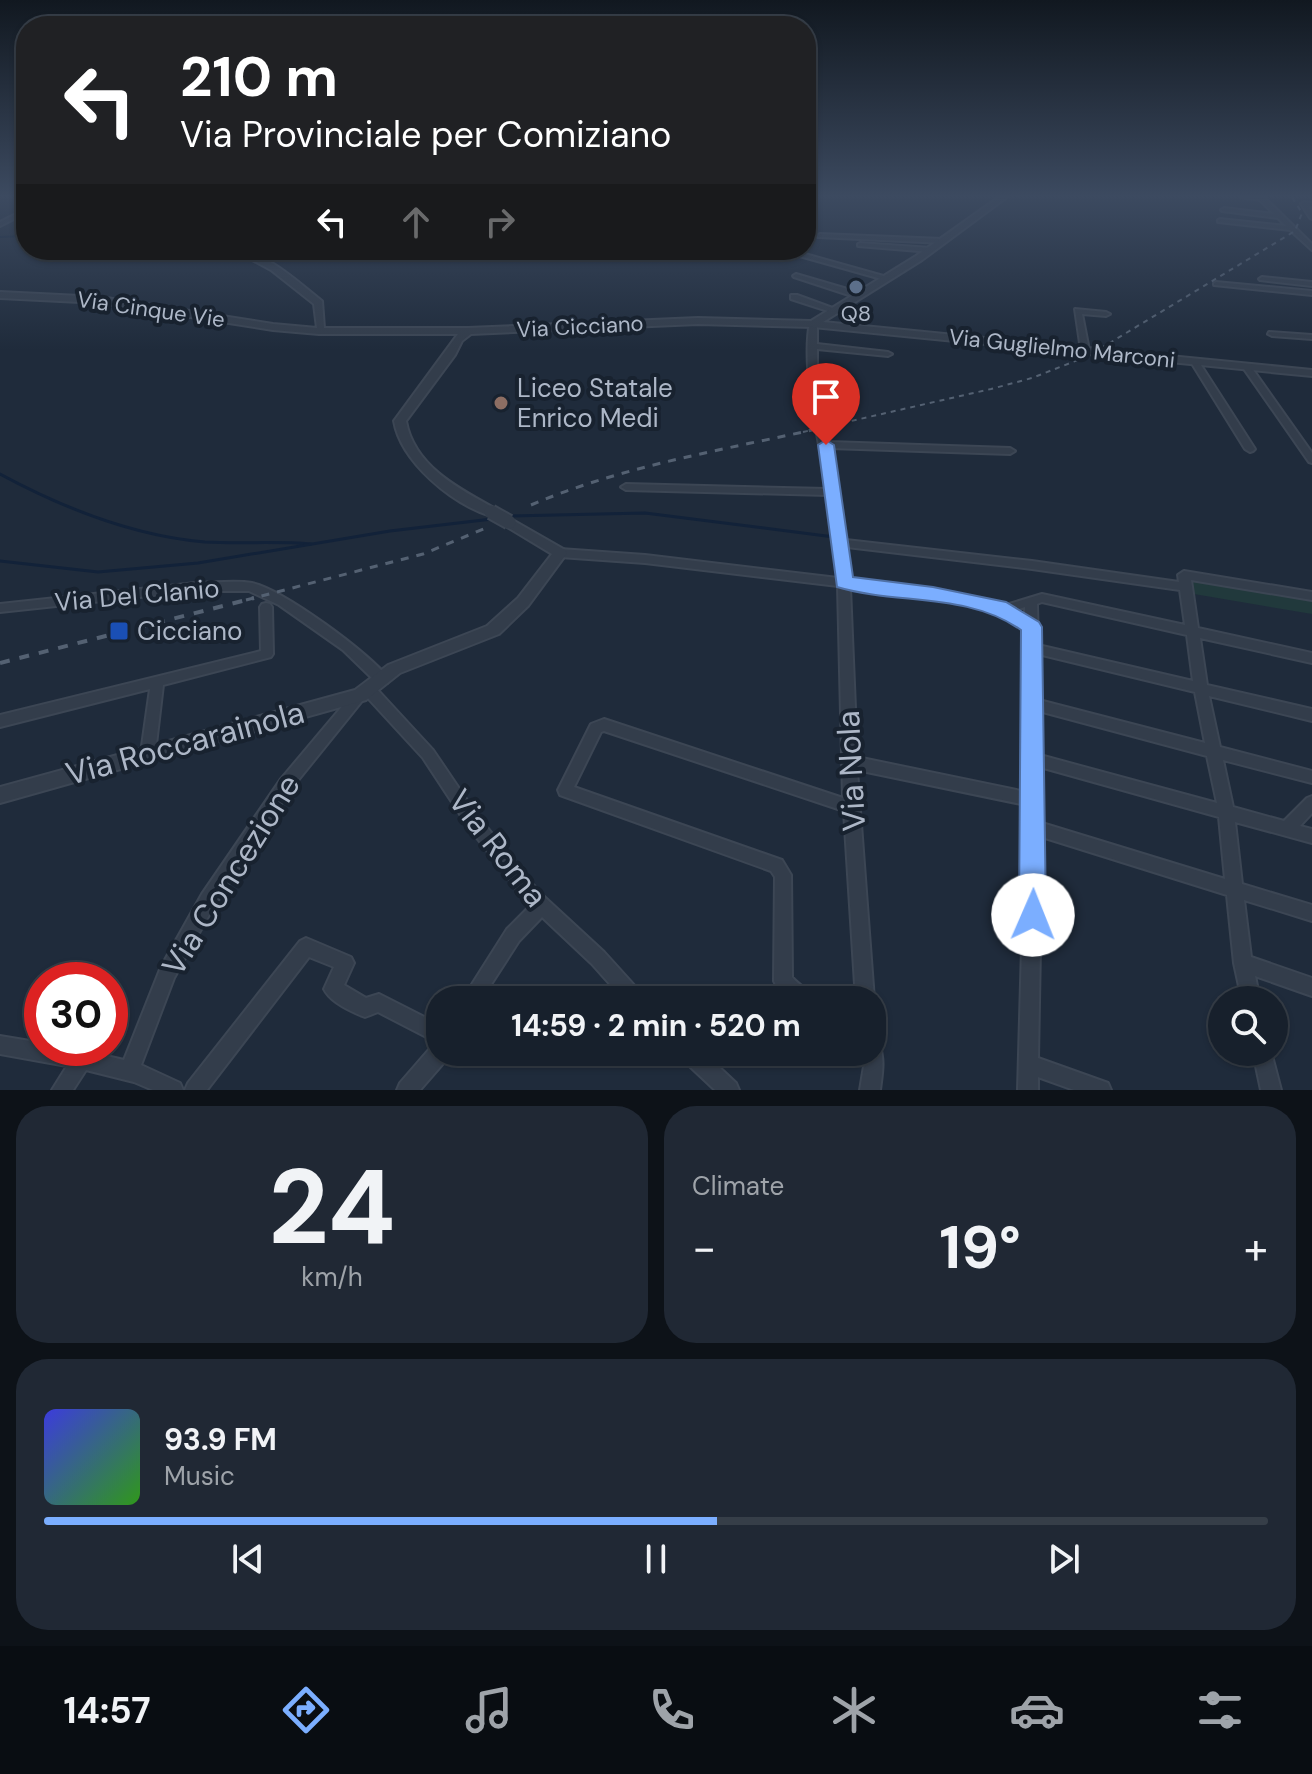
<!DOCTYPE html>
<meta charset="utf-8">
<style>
:root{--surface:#17202c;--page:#202834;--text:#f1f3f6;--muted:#9ea3a9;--line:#363e48;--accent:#7baeff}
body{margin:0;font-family:"DM Sans",sans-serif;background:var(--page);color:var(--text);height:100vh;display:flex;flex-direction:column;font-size:30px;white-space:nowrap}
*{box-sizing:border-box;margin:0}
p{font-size:26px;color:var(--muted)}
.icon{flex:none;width:44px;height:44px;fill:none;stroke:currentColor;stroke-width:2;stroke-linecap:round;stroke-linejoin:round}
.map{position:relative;height:1090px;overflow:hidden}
.details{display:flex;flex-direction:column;gap:16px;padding:16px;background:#0d1218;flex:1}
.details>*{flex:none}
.guide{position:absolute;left:16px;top:16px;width:800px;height:244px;border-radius:32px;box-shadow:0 2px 6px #0004,0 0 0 2px var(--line);background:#202124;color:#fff;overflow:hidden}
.fabs{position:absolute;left:1208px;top:986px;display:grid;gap:16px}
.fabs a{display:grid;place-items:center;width:80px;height:80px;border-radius:50%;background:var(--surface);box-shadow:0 2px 6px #0004,0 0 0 2px var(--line);font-size:40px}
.speed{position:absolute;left:24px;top:962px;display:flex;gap:16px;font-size:40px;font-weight:700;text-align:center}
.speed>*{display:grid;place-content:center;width:104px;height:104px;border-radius:50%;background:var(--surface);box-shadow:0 2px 6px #0004,0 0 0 2px var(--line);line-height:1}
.speed .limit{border:12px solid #d22;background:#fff;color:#111}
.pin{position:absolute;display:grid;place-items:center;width:68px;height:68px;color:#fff;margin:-82px -34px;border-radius:50% 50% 50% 0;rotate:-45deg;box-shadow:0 0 8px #0007}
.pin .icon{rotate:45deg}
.me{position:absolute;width:88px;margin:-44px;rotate:1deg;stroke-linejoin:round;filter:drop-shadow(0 0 6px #0008)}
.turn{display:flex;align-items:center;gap:28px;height:168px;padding:0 32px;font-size:36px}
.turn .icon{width:104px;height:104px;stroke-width:2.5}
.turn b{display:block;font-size:56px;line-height:68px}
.lanes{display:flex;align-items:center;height:76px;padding:0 32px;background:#0003;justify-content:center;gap:40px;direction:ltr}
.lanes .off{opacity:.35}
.big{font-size:60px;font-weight:700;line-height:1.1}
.details .tile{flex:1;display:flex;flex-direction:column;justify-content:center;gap:12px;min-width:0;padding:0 28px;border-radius:32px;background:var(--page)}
.details .dial{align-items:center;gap:0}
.dial b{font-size:104px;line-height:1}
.song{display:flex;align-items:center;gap:24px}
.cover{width:96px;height:96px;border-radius:12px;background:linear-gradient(135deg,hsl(240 70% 55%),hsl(110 70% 35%))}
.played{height:8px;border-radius:4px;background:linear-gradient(90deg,var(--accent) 55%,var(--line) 55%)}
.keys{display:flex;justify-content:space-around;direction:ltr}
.heat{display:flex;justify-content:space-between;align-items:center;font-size:44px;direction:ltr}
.details .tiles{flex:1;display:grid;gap:16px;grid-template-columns:1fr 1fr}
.tile:last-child{grid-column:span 2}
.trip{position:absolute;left:426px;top:986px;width:460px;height:80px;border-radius:32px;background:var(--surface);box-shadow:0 2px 6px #0004,0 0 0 2px var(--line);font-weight:700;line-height:80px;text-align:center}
.tab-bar{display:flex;height:128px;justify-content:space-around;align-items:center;background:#090d12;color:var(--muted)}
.tab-bar .icon{width:56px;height:56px}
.tab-bar .active{color:var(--accent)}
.tab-bar b{font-size:36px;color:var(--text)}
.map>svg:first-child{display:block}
.green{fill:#21393c}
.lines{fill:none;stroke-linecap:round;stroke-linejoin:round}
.stream-far1{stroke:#122239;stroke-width:2}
.stream{stroke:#122239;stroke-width:3}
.minor-casing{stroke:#3c4654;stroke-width:4}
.tertiary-casing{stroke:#3c4654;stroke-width:4}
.minor{fill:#333d4b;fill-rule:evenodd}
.tertiary{fill:#333d4b;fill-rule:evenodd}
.rail-far2{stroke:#546172;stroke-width:2;stroke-dasharray:5 5;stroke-linecap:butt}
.rail-far1{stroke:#546172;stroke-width:3;stroke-dasharray:8 8;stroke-linecap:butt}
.rail{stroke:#546172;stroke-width:4;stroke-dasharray:10 10;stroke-linecap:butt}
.tertiary-bridge-casing{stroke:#3c4654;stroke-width:17;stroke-linecap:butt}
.tertiary-bridge{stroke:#333d4b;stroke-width:13}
.route{fill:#7baeff;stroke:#5071a6;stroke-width:2}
.service-dot{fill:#5c6f8a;stroke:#18222f;stroke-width:3}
.education-dot{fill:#8d6e63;stroke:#18222f;stroke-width:3}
.transit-dot{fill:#1a4fb4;stroke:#18222f;stroke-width:3}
.labels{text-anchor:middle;stroke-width:8;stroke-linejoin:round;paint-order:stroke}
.far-street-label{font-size:22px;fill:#adb7c7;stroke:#18222f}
.far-poi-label{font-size:22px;fill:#adb7c7;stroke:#18222f}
.poi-label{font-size:26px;fill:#adb7c7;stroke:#18222f;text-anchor:start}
.street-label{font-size:26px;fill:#adb7c7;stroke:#18222f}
.near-street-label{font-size:32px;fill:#adb7c7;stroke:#18222f}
</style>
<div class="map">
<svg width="1312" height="1090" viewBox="0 0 1312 1090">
<rect width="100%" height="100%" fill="#1f2b3b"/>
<path class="green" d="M1189 579 1312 599V614L1194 594Z"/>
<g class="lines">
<path class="stream-far1" d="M0 237 26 236"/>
<g class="stream">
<path d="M0 474C63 508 133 536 205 542 241 544 276 541 311 544"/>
<path d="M511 516 645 513 834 537"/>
<path d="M0 561 98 572 198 563 390 531 492 519"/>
</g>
<defs>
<g id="minor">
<path d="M1240 197H1264L1312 244V250L1290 230 1218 222V220L1220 219 1286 226 1278 218 1222 211 1221 210 1224 208 1274 214 1260 200Z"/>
<path d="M1304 202 1312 203V207L1308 206 1312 212V219L1310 218 1301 204Z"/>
<path d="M26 209V213L0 226V222Z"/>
<path d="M820 234 943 239 946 241 943 243 818 237 817 236Z"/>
<path d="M860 243 931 248 934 250 931 252 858 246V244Z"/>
<path d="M798 252 887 277 888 278 885 280 796 255 795 254Z"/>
<path d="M796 274 861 293 862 295 855 297 794 277 793 276Z"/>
<path d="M1262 277 1312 282V286L1260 280 1259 279Z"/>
<path d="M1216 282 1312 291V295L1214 285V283Z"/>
<path d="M791 295H797L838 310 831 312 791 299Z"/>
<path d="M1075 309 1106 312 1110 314 1106 316 1082 314 1089 350 1088 352 1081 350Z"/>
<path d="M810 322 817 324V344L888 352 892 354 888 356 817 349V377L829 442 1010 448 1015 451 1010 454 830 448 846 540 1032 561 1179 582 1178 575 1184 571 1312 592V600L1191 580 1198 628 1312 653V663L1200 638 1207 685 1312 709V721L1209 696 1220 747 1312 771V783L1223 760 1233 807 1284 821 1307 798 1312 796V813L1300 826 1312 829V843L1235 822 1242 884 1312 905V921L1244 900 1251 957 1312 978V996L1255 976 1260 1000H1242L1234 963 1227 895 1042 837 1038 1058 1108 1083 1111 1090H1074L1038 1077V1090H1018L1026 805 857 770 874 1000 872 1005V1000H856L844 811 604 731 601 732 574 787 782 860 791 875 792 977C799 986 812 991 816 1000H789L777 987 774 981 775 877 771 871 560 795 558 790 591 724 604 719 843 798 838 586 645 563 560 557 554 553 560 549 645 555 838 578 835 533 828 495 626 490 621 487 626 484 827 489C819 440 801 369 810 322ZM847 547 1032 569 1180 590 1185 625 1042 594 1006 605 933 589 850 579ZM850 587 933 597 1002 612 1025 628 1026 792 857 757ZM1042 602 1187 635 1193 681 1038 645 1037 604ZM1025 607V616L1016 610ZM1038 654 1195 692 1205 743 1039 700ZM1039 711 1207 756 1217 803 1040 755ZM1040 767 1219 817 1225 879 1042 823Z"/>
<path d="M1269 332 1312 335V339L1272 336 1268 334Z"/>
<path d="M1192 360H1198L1199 362 1255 449 1253 451 1250 452 1245 449 1191 362Z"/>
<path d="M1243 364H1249L1312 453V463L1309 462 1242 366Z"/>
<path d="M196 583C213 583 236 580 252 583 282 589 371 654 389 679L387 683 382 684 377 683 343 650 279 605 249 591H196L0 612V604Z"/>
<path d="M266 603 270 604 272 607 273 654 271 657 163 685 155 753 153 757 148 759 143 757 141 753 150 689 0 727V715L261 651 260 607 262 604Z"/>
<path d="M369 685 374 686 433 750 477 815 539 892 604 952 642 994 645 1000H624L592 964 542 917 519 941 481 1000H462L507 929 530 906 467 825 423 758 366 696 291 789 214 906 174 978 141 1065 180 1083 183 1090H153L134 1082 86 1070 73 1090H52L67 1066 0 1054V1036L42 1043V1048H72L124 1060 161 967 202 894 281 779 355 691H363L364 686Z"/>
<path d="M306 938 351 957 354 963 344 985 366 998 379 994 440 1025V1052H449L447 1059 420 1090H397L400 1083 433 1045 438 1043 378 1012 365 1017C352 1012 330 1002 324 989L334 967 309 957 207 1090H185L188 1083 300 941Z"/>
<path d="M872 1042 879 1044C885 1060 882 1074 880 1090H860L864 1066 863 1052H872Z"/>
<path d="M680 1052H703L736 1083 739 1090H715L682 1059Z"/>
<path d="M1253 1052H1271L1281 1090H1261Z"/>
</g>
<g id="tertiary">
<path d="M999 197H1007L922 260 823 322 1312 370V376L813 327 698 324 471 334 462 341 455 355 406 421C414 466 459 489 496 509L498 512 491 516C452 504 401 462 394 421L458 334H319L273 330 100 303 0 298V292L100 297 273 324 317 328 314 304 271 270 234 250C265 250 299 283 322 301L324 328H468L698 318 811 321 916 256Z"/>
<path d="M509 518 565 550 567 553 528 606 499 634 400 673 366 700 0 803V787L355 690 388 665 487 626 518 598 552 554 504 525 502 522Z"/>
</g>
</defs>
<use href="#minor" class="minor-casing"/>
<use href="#tertiary" class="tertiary-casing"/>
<use href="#minor" class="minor"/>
<use href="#tertiary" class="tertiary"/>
<path class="rail-far2" d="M803 432 991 389 1032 378 1088 356 1295 231 1302 213 1292 197"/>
<g class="rail-far1">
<path d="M531 505C620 467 717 451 812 430"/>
<path d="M246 600 423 554 486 528"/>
</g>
<path class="rail" d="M0 663 254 598"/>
<defs>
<path id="tertiary-bridge" d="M491 512 509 522"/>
</defs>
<use href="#tertiary-bridge" class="tertiary-bridge-casing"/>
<use href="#tertiary-bridge" class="tertiary-bridge"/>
</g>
<linearGradient id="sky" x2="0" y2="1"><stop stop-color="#111820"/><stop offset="0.56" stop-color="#3c4a60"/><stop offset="1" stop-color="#3c4a60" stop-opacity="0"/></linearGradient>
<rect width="1312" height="350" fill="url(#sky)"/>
<path class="route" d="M826 440 834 445 853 577 933 587 1006 602 1039 622 1042 627 1046 915 1042 925 1033 929 1023 925 1019 915 1021 630C967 592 898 605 837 587L818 445Z"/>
<circle class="service-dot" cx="856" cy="287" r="8"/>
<circle class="education-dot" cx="501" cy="403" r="8"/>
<rect class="transit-dot" x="109" y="621" width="20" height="20" rx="4"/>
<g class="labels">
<g class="far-street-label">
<text transform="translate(151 309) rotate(8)" y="8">Via Cinque Vie</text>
<text transform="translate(580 326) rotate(-3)" y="8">Via Cicciano</text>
<text transform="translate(1062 348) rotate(6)" y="8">Via Guglielmo Marconi</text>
</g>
<g class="far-poi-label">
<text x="856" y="321">Q8</text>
</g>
<g class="poi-label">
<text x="517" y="397">Liceo Statale<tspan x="517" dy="30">Enrico Medi</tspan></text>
<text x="137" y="640">Cicciano</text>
</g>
<g class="street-label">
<text transform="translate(137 595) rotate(-5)" y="9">Via Del Clanio</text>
</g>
<g class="near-street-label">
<text transform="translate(185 743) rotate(-15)" y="11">Via Roccarainola</text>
<text transform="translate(851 771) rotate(-93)" y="11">Via Nola</text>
<text transform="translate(498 848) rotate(52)" y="11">Via Roma</text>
<text transform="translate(231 875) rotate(-58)" y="11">Via Concezione</text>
</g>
</g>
</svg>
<div class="fabs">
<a><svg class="icon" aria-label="search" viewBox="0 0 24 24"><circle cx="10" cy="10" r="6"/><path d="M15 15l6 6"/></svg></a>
</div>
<div class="speed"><div class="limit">30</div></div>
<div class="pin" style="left:826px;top:445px;background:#d93025"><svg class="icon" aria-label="arrive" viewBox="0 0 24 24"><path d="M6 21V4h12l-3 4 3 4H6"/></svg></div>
<svg class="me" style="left:1033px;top:915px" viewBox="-20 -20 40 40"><circle r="19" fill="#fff"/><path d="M0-13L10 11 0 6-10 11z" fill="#7baeff"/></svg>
<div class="trip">14:59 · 2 min · 520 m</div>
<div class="guide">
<div class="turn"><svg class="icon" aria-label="left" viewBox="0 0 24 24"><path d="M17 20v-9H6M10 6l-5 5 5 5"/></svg><div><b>210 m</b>Via Provinciale per Comiziano</div></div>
<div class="lanes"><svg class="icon" aria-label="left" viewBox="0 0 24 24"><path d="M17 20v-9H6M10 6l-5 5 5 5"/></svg><svg class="icon off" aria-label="ahead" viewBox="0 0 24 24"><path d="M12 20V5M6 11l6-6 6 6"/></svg><svg class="icon off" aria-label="right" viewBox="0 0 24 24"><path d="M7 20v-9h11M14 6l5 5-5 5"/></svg></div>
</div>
</div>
<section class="details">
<div class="tiles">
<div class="tile dial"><b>24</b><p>km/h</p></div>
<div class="tile"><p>Climate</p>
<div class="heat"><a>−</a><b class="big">19°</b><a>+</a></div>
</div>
<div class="tile">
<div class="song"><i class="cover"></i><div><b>93.9 FM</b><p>Music</p></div></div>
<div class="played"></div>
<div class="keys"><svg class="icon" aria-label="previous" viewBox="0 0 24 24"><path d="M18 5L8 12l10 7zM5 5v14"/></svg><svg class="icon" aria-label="pause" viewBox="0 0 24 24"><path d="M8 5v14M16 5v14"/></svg><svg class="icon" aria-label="next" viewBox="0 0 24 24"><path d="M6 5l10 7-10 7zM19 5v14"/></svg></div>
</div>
</div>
</section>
<nav class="tab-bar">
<b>14:57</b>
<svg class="icon active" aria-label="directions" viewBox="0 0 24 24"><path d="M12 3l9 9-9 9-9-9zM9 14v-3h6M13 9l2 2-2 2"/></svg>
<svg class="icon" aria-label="music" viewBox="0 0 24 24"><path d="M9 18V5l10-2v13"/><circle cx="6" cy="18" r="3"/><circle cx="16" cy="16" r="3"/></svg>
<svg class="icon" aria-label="phone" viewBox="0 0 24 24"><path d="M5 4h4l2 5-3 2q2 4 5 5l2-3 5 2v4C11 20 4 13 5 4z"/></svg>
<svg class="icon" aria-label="climate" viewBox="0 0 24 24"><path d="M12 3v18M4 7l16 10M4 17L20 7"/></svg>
<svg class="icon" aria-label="car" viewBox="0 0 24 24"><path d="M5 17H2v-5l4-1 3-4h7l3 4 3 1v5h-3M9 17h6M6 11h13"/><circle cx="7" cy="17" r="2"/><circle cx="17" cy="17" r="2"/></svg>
<svg class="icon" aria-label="filters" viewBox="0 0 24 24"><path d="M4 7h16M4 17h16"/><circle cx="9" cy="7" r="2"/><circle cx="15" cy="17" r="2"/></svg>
</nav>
